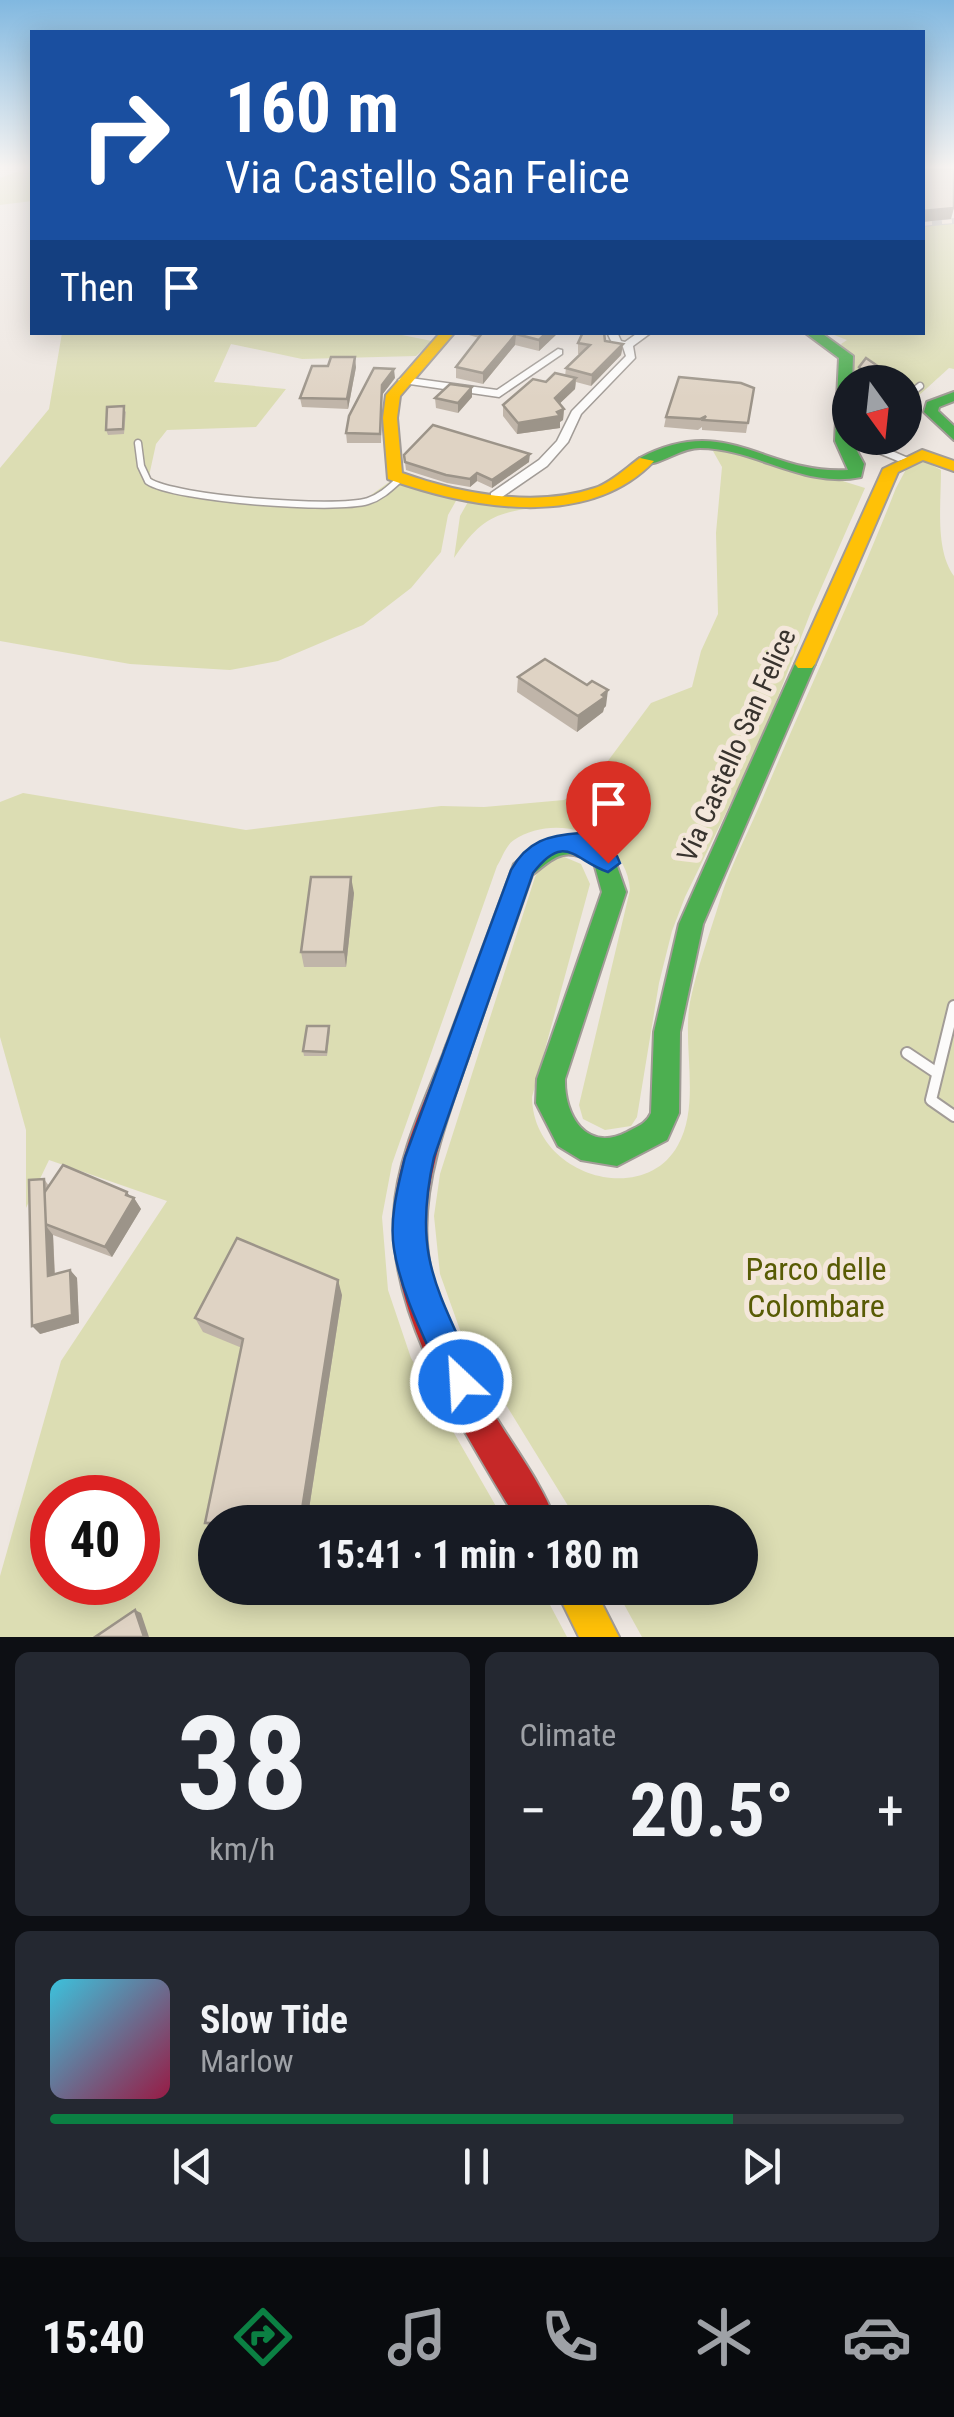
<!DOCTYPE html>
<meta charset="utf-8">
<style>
:root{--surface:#171b24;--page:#242831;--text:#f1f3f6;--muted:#9ea1a6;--line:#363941;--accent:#0b8043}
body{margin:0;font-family:"Roboto Condensed",sans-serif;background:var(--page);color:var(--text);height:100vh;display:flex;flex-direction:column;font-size:38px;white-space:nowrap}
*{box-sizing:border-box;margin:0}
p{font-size:32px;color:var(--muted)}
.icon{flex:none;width:55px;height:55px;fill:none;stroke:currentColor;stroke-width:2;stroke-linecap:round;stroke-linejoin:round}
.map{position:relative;height:1637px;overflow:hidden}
.details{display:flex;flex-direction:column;gap:15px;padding:15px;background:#0d0f14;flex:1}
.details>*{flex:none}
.top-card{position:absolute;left:30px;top:30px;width:895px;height:305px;border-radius:0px;box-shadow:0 5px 25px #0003;background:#1a4fa0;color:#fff;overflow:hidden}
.needle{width:65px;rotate:165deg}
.fabs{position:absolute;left:832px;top:365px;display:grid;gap:20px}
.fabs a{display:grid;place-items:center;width:90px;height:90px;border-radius:50%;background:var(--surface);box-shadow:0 5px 25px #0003;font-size:50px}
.speed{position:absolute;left:30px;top:1475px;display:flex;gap:20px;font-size:50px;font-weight:700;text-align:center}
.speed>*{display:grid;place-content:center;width:130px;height:130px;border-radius:50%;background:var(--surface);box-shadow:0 5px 25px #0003;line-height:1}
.speed .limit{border:15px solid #d22;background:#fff;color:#111}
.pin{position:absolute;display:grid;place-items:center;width:85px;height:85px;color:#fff;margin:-102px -42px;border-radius:50% 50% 50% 0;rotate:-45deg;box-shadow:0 0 10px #0007}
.pin .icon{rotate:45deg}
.me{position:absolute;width:110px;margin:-55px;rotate:335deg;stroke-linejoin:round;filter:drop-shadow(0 0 8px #0008)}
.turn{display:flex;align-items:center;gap:35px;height:210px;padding:0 30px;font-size:45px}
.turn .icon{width:130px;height:130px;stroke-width:2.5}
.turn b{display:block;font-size:70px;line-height:85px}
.then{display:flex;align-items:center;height:95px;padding:0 30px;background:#0003;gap:20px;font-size:38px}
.big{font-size:75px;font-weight:700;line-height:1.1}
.details .tile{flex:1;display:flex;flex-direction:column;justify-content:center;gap:15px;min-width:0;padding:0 35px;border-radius:15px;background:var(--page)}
.details .dial{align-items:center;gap:0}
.dial b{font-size:130px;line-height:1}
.song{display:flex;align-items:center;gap:30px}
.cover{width:120px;height:120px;border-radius:15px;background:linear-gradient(135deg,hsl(190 70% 55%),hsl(340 70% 35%))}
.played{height:10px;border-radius:5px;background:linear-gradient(90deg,var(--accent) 80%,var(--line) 80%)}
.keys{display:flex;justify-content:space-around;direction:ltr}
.heat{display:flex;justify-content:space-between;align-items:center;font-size:55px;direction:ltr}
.details .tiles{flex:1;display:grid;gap:15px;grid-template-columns:1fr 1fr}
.tile:last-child{grid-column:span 2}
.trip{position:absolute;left:198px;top:1505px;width:560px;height:100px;border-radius:50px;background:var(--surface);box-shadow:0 5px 25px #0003;font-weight:700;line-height:100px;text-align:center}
.menu{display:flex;height:160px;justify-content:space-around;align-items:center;background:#090b0e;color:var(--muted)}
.menu .icon{width:70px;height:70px}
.menu .selected{color:var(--accent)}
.menu b{font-size:45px;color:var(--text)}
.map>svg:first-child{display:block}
.green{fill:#dcddb3;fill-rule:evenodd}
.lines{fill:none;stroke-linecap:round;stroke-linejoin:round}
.lane-far1-casing{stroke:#a29c97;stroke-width:9}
.lane-casing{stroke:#a29c97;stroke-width:14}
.street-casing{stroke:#a29c97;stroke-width:3}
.fast-casing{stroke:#a29c97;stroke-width:4}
.slow-casing{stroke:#a29c97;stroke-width:4}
.jam-casing{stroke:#a29c97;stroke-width:4}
.lane-far1{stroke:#fcfbfa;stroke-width:6}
.lane{stroke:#fcfbfa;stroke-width:10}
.street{fill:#fcfbfa;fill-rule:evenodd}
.fast{fill:#4caf50;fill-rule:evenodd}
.slow{fill:#ffc107;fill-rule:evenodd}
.jam{fill:#c62828;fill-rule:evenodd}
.rail-casing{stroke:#c6c5c3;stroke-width:6}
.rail{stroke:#f4e7db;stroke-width:4;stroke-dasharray:10;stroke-linecap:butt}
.wall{fill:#c0b5a9}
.shaded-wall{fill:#9c9489}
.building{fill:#dfd3c4;stroke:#9c9489;stroke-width:2.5}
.route{fill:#1a73e8;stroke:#114b97;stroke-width:2.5}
.labels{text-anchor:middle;stroke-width:10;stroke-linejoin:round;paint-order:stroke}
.street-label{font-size:28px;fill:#38332e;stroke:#f4e7db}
.near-park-label{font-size:32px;fill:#585b04;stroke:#f4e7db}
</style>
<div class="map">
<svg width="954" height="1637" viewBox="0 0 954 1637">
<rect width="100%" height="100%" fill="#eee7e1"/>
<g class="green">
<path d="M25 169H32V201L0 205V178Z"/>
<path d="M954 223V369L949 368 905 408V382H852V361L841 344 847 340 829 333 922 332 923 226Z"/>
<path d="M387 332 432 341 416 356 302 359 231 344 214 382 286 389 256 427 167 430 156 444 149 476C170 497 312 500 349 503L364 500 392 480 457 499 448 515 441 552 411 588 363 625 278 661 230 670 130 664 0 641V468L49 409 62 333Z"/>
<path d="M731 446 865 488 812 609 760 743 685 897 672 931 659 983 637 1117 631 1126 605 1130 583 1119 579 1105 630 890C627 836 558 811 514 840 506 845 502 858 497 866L392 1164 382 1217 388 1290 411 1358 505 1522H215V1588H541L567 1637H0V1576L61 1361 167 1201 49 1160 26 1208V1130L0 1037V802L23 793 246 830 441 806 484 807 564 800 593 781 651 703 692 687 701 651 718 614 716 533 722 467 713 451ZM52 1498H138V1582H52Z"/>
<path d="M922 460 941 470C941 505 935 550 954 576V1637H642L615 1588H740V1522H578L460 1330 440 1274 434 1216 440 1174 535 877 543 862 562 856 581 864 590 884 532 1097C533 1176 644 1208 678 1145 701 1104 682 1046 690 1002 697 968 710 933 720 900 731 864 750 829 764 795 807 692 856 591 896 488L910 462Z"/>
<path d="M469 500 548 506C497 512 483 515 454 558L460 516Z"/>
</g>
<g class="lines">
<defs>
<g id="lane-far1">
<path d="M905 398 920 386"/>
<path d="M138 443 141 466 148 481C174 499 337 511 368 501 381 497 390 488 400 479"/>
</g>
<g id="lane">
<path d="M954 1006 931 1100 954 1116"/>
<path d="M907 1053 937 1073"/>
</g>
<g id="street">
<path d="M607 332H617L621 341 625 342 639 332H652L633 346 635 358 581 414 568 442 547 466 499 499H491V493L539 460 557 441 572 411 626 356 623 347 613 345Z"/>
<path d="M558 349 562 350V354L499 397 403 383 398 380 403 377 497 390Z"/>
<path d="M850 435V438H862L908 458 898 461 849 441 847 438Z"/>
</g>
<g id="fast">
<path d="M804 332H820L853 356 850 438 864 464 861 477C802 489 756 448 700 448 678 448 660 467 640 464V458C728 412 765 475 848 470L835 441 839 358Z"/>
<path d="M954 392V401L939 407 938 411 954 426V440L924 412 927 402Z"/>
<path d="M805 658 815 664 703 924 680 1032 679 1113 667 1140 617 1166 581 1160 558 1146 536 1103 537 1079 602 892 594 863C565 846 556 856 532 875L467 1060 457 1064 447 1060 444 1052 514 864 542 842 580 835 612 852 626 892 565 1079C564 1115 586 1153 627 1132 638 1126 646 1124 651 1113L654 1032 679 924 795 664Z"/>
</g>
<g id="slow">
<path d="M441 332H455L400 396 397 418 402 473C460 494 535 508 595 488 612 482 626 468 640 458L654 461C588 531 469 508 388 479L383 418 386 395Z"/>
<path d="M922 450 954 461V471L923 460 898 472 815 664 812 668H798L795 664 883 469Z"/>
<path d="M555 1588H594L619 1637H579Z"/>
</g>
<path id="jam" d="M457 1040 467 1044 470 1052C414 1208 403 1260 491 1409 512 1445 542 1483 556 1522H518C467 1434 388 1319 394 1213 397 1157 424 1103 444 1052L447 1044Z"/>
</defs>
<use href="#lane-far1" class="lane-far1-casing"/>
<use href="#lane" class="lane-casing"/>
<use href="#street" class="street-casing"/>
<use href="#fast" class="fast-casing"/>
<use href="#slow" class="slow-casing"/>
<use href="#jam" class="jam-casing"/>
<use href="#lane-far1" class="lane-far1"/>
<use href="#lane" class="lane"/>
<use href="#street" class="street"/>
<use href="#fast" class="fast"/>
<use href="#slow" class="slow"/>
<use href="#jam" class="jam"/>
<defs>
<path id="rail" d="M922 224 954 221"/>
</defs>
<use href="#rail" class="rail-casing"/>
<use href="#rail" class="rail"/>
</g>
<g class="wall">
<path d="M459 332H559L539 351 515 345 483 384 456 378V367L479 338Z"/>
<path d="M605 341 623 344 621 355 591 386 576 382 575 389 559 404 564 409 563 420 560 422V428L517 434 503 416V405L546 382 565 376 566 368 580 354H578V343Z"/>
<path d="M356 367 348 409 302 407 300 398Z"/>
<path d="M859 367 901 382H863L856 376Z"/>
<path d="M395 378 382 395 381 443H347L346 433Z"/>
<path d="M472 387V397L458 413 436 408 435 398Z"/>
<path d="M754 388 746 433 702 430V427L698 430 664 427 666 417Z"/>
<path d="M126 411 124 434 108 435 106 430Z"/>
<path d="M404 455 529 462 492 488 477 481 470 487 447 483 406 470Z"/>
<path d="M518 677 606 706 604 708 603 712 577 732 517 692Z"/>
<path d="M354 893 346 967H304L301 952Z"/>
<path d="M329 1026 330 1031 327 1056H304L303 1051Z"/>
<path d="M44 1179 49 1186 130 1197 134 1198 141 1209 112 1257 53 1235 55 1274 70 1270 77 1278 79 1323 40 1334Z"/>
<path d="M342 1295 307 1522H215V1532L205 1523 242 1348 203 1332 195 1318Z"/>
</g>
<g class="shaded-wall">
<path d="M954 208 951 219 922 222V211Z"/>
<path d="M547 332H559L539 351V340Z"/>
<path d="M516 334 515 345 483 384V373Z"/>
<path d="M623 344 621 355 591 386 592 375Z"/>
<path d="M355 357 356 367 348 409 347 399Z"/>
<path d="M394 369 395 378 382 395 381 443 382 385Z"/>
<path d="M576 378 575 389 554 409 555 398Z"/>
<path d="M472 387V397L458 413V403Z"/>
<path d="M915 392 912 401 905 408V401Z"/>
<path d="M564 409 563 420 560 422V428L517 434 518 423Z"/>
<path d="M530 454 529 462 492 488V480Z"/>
<path d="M477 473V481L470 487V479Z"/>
<path d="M608 690 606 706 604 708 603 712 577 732 578 716Z"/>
<path d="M351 877 354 893 346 967 344 952Z"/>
<path d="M127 1192 133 1201 134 1198 141 1209 112 1257 105 1247Z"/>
<path d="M46 1226 53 1235 55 1285 48 1276Z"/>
<path d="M70 1270 77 1278 79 1323 40 1334 32 1326Z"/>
<path d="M338 1280 342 1295 307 1522H300Z"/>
<path d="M135 1610 141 1613 149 1637H144Z"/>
</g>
<g class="building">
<path d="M922 169H954V208L922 211Z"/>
<path d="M483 332H547L539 340 516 334 483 373 456 367Z"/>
<path d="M583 332H604L605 341 623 344 592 375 566 368 590 345 578 343Z"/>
<path d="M331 357H355L347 399 300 398 312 366H328Z"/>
<path d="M866 358 901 382H876L859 367Z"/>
<path d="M374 368 394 369 382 385 380 434 346 433 349 416Z"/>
<path d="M555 373 576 378 555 398 564 409 557 412 560 416 518 423 503 405 533 379 546 382Z"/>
<path d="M679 377 741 383 754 388 748 423 703 420 706 416 700 419 666 417Z"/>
<path d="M450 384 472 387 458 403 435 398Z"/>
<path d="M915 392 905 401V395Z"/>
<path d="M124 406 123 429 106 430 107 407Z"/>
<path d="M433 425 530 454 492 480 477 473 470 479 446 475 405 462 404 455Z"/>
<path d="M545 659 587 685 592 681 608 690 602 695 605 697 578 716 518 677Z"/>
<path d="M311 877H351L344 952H301Z"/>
<path d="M307 1026H329L326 1052 303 1051Z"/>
<path d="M63 1165 127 1192 126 1195 134 1198 105 1247 45 1224 44 1193Z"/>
<path d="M44 1179 48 1276 70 1270 72 1315 32 1326 29 1180Z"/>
<path d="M237 1238 338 1280 300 1522 205 1523 243 1339 195 1318Z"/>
<path d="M135 1610 144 1637H95Z"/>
</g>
<linearGradient id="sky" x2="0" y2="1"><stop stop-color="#81b8e0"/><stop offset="0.42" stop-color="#f7f4f2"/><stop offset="1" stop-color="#f7f4f2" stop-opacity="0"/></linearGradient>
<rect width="954" height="398" fill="url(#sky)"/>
<path class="route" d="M580 833 617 856 620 863 608 872C575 861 565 831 533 873L434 1157C411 1260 440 1291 478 1382L473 1394 461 1399 449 1394C430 1348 402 1299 394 1249 389 1219 398 1186 405 1157L511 870C527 841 549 835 580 833Z"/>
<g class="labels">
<g class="street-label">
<text transform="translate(736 745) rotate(-66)" y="10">Via Castello San Felice</text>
</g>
<g class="near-park-label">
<text x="816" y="1280">Parco delle<tspan x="816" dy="37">Colombare</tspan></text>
</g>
</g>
</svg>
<div class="fabs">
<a><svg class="needle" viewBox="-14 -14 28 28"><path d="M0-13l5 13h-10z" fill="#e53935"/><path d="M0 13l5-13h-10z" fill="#9ea1a6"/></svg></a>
</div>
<div class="speed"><div class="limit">40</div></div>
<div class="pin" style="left:608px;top:863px;background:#d93025"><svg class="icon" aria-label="arrive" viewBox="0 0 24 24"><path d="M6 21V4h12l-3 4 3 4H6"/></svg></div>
<svg class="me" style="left:461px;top:1382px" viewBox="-20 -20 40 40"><circle r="17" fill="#1a73e8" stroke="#fff" stroke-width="3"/><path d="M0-11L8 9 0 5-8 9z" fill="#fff"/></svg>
<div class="trip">15:41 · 1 min · 180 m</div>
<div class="top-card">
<div class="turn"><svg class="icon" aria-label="right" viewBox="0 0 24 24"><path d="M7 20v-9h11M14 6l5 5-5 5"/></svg><div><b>160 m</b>Via Castello San Felice</div></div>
<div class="then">Then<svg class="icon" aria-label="arrive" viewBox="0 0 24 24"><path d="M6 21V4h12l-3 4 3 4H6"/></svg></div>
</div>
</div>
<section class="details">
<div class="tiles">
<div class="tile dial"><b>38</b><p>km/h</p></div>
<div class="tile"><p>Climate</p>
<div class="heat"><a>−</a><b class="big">20.5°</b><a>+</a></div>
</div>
<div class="tile">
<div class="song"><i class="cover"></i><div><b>Slow Tide</b><p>Marlow</p></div></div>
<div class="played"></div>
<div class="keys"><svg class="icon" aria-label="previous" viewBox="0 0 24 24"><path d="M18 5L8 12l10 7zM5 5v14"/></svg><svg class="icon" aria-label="pause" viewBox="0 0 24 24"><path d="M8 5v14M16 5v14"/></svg><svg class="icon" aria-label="next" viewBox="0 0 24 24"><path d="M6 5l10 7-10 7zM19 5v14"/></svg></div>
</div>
</div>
</section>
<nav class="menu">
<b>15:40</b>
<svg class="icon selected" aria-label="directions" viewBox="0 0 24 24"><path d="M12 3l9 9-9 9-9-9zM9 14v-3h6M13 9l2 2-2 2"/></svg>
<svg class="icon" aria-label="music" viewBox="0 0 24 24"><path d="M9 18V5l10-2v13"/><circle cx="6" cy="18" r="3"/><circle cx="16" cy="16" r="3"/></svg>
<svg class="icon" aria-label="phone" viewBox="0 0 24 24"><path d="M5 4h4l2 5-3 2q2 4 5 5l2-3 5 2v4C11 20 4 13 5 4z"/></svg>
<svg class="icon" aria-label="climate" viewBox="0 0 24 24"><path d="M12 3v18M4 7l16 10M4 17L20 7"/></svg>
<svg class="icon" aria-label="car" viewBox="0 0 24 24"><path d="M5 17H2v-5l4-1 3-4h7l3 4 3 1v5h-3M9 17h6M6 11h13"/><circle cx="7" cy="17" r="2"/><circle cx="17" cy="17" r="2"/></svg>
</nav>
